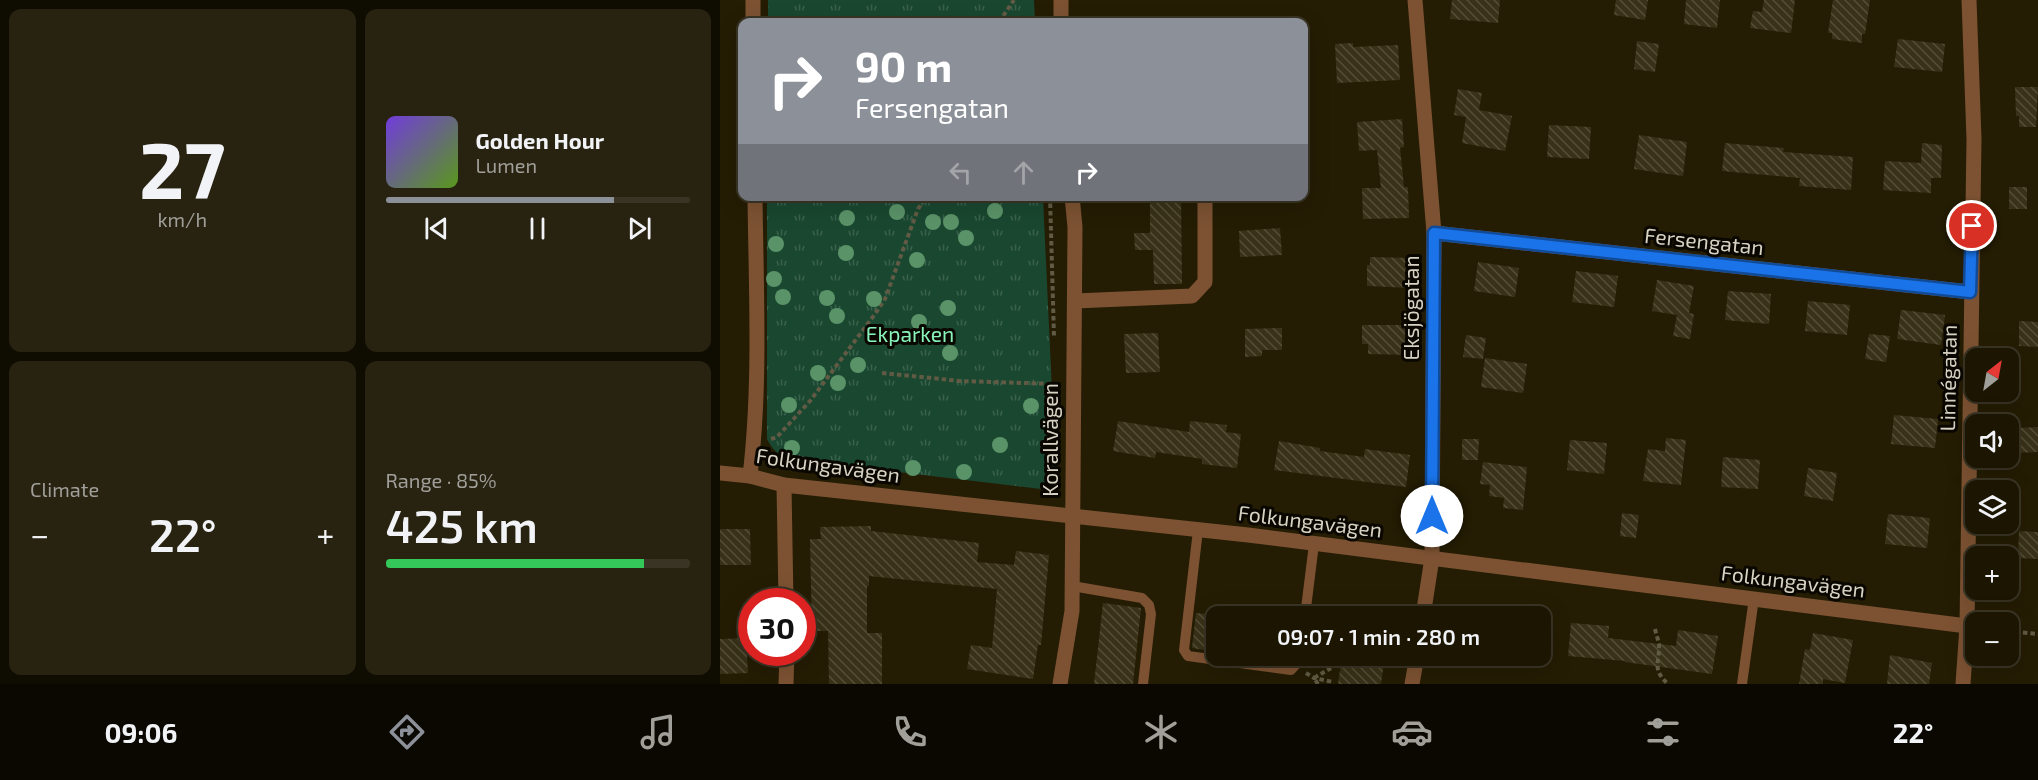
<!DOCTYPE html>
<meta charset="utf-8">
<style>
:root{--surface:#1b1502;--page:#282211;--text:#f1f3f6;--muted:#a09f99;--line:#393424;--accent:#8c9099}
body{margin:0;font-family:"Exo 2",sans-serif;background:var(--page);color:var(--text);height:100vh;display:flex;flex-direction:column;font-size:22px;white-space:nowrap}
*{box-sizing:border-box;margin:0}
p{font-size:20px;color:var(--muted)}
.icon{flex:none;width:33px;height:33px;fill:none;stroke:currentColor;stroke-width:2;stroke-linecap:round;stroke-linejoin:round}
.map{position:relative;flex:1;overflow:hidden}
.details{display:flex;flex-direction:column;gap:9px;padding:9px;background:#0f0c01;width:720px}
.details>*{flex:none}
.top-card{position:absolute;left:18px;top:18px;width:570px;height:183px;border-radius:12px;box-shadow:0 6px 24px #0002,0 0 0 2px var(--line);background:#8c9099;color:#fff;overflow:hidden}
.needle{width:39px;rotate:31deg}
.tools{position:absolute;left:1245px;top:348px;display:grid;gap:12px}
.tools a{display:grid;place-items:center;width:54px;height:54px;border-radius:12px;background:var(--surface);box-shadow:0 6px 24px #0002,0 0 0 2px var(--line);font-size:30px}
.speed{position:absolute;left:18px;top:588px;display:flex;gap:12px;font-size:30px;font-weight:700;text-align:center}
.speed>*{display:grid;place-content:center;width:78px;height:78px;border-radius:50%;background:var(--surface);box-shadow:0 6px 24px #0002,0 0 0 2px var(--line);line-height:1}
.speed .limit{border:9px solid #d22;background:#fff;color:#111}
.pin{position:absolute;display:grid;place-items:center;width:51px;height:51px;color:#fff;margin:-26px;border:3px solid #fff;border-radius:50%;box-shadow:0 2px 6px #0007}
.me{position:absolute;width:66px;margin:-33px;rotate:0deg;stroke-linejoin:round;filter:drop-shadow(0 0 4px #0008)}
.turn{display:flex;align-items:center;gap:21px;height:126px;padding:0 18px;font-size:27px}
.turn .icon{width:78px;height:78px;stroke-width:2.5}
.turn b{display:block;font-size:42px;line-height:51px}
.lanes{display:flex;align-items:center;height:57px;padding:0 18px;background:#0003;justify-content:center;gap:30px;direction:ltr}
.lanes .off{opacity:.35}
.big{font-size:45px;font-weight:600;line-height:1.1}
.details .card{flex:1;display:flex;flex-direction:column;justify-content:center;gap:9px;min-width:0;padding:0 21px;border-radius:12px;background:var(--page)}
.details .dial{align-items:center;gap:0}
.dial b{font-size:78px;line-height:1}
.song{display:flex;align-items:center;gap:18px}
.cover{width:72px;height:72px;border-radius:9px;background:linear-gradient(135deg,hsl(260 70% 55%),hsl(90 70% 35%))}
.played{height:6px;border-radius:3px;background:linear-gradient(90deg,var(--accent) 75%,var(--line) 75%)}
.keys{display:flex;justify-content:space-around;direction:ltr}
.heat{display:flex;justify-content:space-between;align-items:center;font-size:33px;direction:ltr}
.charge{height:9px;border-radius:4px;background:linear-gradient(90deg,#34c759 85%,var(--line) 0)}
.details .tiles{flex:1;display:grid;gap:9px;grid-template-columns:repeat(2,1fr)}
.trip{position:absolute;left:486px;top:606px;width:345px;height:60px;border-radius:12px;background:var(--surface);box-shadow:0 6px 24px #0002,0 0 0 2px var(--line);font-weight:600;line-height:60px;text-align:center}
.tab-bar{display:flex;height:96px;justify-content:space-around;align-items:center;background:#0b0801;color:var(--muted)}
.tab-bar .icon{width:42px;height:42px}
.tab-bar .active{color:var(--accent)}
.tab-bar b{font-size:27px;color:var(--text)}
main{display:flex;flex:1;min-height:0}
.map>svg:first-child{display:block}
.park{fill:url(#park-tufts)}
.building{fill:url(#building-back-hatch)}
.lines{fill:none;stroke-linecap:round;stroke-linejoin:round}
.path{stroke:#615a44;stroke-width:4;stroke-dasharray:4.5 3;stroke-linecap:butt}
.service{stroke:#7c5232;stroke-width:10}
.minor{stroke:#7c5232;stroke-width:15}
.tree{fill:#5b9368}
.route-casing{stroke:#114b97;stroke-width:15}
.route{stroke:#1a73e8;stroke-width:10}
.labels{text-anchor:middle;stroke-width:6;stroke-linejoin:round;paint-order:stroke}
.street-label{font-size:21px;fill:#d7d2c3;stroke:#0a0701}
.park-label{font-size:21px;fill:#88f4ba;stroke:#0a0701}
</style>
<main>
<section class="details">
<div class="tiles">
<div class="card dial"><b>27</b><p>km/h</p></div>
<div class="card">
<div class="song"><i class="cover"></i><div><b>Golden Hour</b><p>Lumen</p></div></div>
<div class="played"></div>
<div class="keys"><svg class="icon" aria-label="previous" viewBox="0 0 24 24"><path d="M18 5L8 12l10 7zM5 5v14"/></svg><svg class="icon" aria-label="pause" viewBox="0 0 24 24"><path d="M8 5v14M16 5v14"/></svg><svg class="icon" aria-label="next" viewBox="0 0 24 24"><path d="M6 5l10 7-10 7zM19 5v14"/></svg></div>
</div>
<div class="card"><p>Climate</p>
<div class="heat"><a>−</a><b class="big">22°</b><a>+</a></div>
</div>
<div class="card"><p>Range · 85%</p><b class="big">425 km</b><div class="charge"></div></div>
</div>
</section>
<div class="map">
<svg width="1318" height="684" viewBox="0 0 1318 684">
<defs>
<pattern id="park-tufts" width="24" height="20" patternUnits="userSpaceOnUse" patternTransform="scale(1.5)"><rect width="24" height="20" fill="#194730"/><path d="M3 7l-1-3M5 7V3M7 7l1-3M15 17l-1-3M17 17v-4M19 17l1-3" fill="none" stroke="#3a614c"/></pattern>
<pattern id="building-back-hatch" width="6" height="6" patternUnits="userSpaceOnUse" patternTransform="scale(1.5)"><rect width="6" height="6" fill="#393118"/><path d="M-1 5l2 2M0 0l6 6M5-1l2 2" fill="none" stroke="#554e38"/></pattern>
</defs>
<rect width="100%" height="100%" fill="#241c03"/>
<g class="park">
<path d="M48 0H314L315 22H48Z"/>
<path d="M47 197H323L336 478 329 487 321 489 68 459C57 454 52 449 47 439Z"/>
</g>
<g class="building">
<path d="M732 0H780L778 23 730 19Z"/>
<path d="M896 0H928L925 20 894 15Z"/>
<path d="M966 0H1000L997 28 964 24Z"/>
<path d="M1044 0H1075L1071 33 1030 28 1033 11 1042 12Z"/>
<path d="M1113 0H1150L1145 34H1142V43L1112 39V33H1108Z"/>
<path d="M1178 39 1225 44 1222 72 1174 67Z"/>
<path d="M917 41 939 44 935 72 914 69Z"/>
<path d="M633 43V47L678 45 680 80 617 83 615 44Z"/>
<path d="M1295 87H1318L1316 127H1299V116H1296Z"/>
<path d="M738 89 762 93 759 110 792 116 785 151 742 143 746 117 734 115Z"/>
<path d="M682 119 684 147 680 148 684 187H688L689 218 643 219 642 188H661L657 150 639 151 637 122Z"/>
<path d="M829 125 871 127 869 159 827 157Z"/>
<path d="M919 135 967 142 963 176 914 169Z"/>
<path d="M1005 143 1064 148 1063 152 1133 157 1131 190 1079 186 1080 178 1002 171Z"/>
<path d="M1202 143 1222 145 1221 178H1211V193L1163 190 1165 161 1201 163Z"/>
<rect x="1289" y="187" width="18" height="22"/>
<path d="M430 196H461L462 284H434L433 250H415L414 233H430Z"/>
<path d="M560 228 562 255 520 257 519 231Z"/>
<path d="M650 257 691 258 690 288 647 286V265H650Z"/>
<path d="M758 262 799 268 795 297 754 291Z"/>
<path d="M856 271 898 276 894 307 852 302Z"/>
<path d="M937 280 974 286 969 313 974 314 970 339 953 336 957 315 932 311Z"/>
<path d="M1008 291 1051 294 1049 324 1005 320Z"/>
<path d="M1088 301 1130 305 1127 335 1085 331Z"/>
<path d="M1181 310 1225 315 1221 345 1177 339Z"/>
<path d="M1299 321 1318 322V347L1299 346Z"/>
<path d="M642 325H690V355L648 354V344H642Z"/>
<path d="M562 328V350H542V356L525 357V329Z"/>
<path d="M438 333 440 372 406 373 404 334Z"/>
<path d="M1149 334 1170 336 1166 362 1145 359Z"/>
<path d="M746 335 766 338 763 359 743 357Z"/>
<path d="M765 358 807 364 803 393 761 387Z"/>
<path d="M1174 415 1218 419 1215 448 1171 444Z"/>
<path d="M398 421 469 432 470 421 507 425 506 432 521 434 517 468 482 464V459L436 452 435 458 393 451Z"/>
<path d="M1318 427V452L1295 453 1294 428Z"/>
<path d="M946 438 966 440 961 485 923 481 928 449 945 451Z"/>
<path d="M742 439H759L758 460H742Z"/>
<path d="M850 440 887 443 884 474 847 470Z"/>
<path d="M559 441 600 448V451L644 457 645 449 690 455 686 487 554 470Z"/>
<path d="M1003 457 1040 460 1038 489 1001 487Z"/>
<path d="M763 462 807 467 803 510 783 508 784 498 769 496 770 485 760 484Z"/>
<path d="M1088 468 1117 473 1113 501 1084 496Z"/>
<path d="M902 513 919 515 916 538 900 536Z"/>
<path d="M1168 514 1210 518 1207 548 1165 544Z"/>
<path d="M151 526V531L259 543 257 562 294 565 296 551 329 555 321 645H318L313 679 247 669 251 645 272 648 277 589 149 576V586H147V633H162V684H109L108 631H92L90 539H101L100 527Z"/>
<path d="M0 529H30L31 565H0Z"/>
<path d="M1299 531 1318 532V559L1298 558Z"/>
<path d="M383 603 421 608 413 684H374Z"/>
<path d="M476 613 496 615V652L472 648Z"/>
<path d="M851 623 889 626 888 638 956 646 958 630 998 636 992 674 905 662V661L848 656Z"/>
<path d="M1093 633 1133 640 1125 683 1103 679V684H1079L1085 649 1090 650Z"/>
<path d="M26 638 28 673 0 674V639Z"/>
<path d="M1170 655 1212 663 1209 684H1167Z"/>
<path d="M622 656H665L661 684H618Z"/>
</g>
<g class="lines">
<g class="path">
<path d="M279 22 294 0"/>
<path d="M330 196 334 337"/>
<path d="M162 373 240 381 337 384"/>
<path d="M51 439 57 437 90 401 155 314 165 299 198 209 207 196"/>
<path d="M600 614 620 616"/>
<path d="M935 629C936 634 938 639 939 644 940 663 931 668 948 684"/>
<path d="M1288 631 1318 634"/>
<path d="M586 673 594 678 613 682"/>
<path d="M598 684 594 678 618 664 619 656"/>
</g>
<g class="service">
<path d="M478 530 464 650 468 656 571 670 580 660V656"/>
<path d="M352 586 422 598 429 605 431 614 423 684"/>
<path d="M585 616 594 544"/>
<path d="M1022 684 1034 598"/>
</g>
<g class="minor">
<path d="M33 0V22"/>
<path d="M341 0V22"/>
<path d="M695 0 714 233 712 558 703 616"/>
<path d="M714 233 1250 292"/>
<path d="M355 301 472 296 485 282V196"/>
<path d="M0 473 30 476 64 485 528 535 1247 626"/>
<path d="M30 476C41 384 36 289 35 196"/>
<path d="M64 485 66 602"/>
<path d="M66 684 67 652"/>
<path d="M340 684 352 611 355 227 352 196"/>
<path d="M692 684 697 656"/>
<path d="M1243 684 1247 626 1254 139 1249 0"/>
</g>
</g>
<g class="tree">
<circle cx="275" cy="211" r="8"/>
<circle cx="177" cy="212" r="8"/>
<circle cx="127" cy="218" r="8"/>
<circle cx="213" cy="222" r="8"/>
<circle cx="231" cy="222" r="8"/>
<circle cx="246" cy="238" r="8"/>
<circle cx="56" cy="244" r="8"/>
<circle cx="126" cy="253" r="8"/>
<circle cx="197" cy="260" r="8"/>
<circle cx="54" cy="279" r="8"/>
<circle cx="63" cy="297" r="8"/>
<circle cx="107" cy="298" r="8"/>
<circle cx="154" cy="299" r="8"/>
<circle cx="228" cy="308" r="8"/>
<circle cx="117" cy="316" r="8"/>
<circle cx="199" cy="322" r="8"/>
<circle cx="172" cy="337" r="8"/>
<circle cx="230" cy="353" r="8"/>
<circle cx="138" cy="365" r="8"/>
<circle cx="98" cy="373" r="8"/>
<circle cx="118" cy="383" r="8"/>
<circle cx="69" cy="405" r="8"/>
<circle cx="311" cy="406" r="8"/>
<circle cx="280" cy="445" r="8"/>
<circle cx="72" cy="448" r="8"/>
<circle cx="193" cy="468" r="8"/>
<circle cx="244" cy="472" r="8"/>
</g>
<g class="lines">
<defs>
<path id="route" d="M712 516 714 233 1250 292 1252 226"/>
</defs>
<use href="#route" class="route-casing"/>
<use href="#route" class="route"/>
</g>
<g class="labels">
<g class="street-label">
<text transform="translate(984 242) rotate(6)" y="7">Fersengatan</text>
<text transform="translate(692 308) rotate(-90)" y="7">Eksjögatan</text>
<text transform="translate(1229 378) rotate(-89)" y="7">Linnégatan</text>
<text transform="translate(331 440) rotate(-90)" y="7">Korallvägen</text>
<text transform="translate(108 466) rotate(8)" y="7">Folkungavägen</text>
<text transform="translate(590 522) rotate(7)" y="7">Folkungavägen</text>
<text transform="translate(1073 582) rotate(7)" y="7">Folkungavägen</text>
</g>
<g class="park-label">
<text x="190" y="342">Ekparken</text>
</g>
</g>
</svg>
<div class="tools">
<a><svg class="needle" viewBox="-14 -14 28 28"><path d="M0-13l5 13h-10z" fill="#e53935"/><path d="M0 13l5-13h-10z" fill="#a09f99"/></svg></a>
<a><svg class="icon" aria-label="sound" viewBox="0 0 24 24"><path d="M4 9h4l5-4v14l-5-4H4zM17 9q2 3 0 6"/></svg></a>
<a><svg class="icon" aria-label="layers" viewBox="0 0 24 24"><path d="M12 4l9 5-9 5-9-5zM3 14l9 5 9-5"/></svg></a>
<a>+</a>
<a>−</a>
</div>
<div class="speed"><div class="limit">30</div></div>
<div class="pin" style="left:1252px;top:226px;background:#d93025"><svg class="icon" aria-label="arrive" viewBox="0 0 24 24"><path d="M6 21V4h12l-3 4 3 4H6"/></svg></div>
<svg class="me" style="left:712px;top:516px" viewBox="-20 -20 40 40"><circle r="19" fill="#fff"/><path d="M0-13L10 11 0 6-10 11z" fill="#1a73e8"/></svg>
<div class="trip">09:07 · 1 min · 280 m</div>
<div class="top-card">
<div class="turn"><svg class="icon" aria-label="right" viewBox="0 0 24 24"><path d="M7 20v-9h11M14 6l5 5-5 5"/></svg><div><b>90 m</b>Fersengatan</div></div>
<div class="lanes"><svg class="icon off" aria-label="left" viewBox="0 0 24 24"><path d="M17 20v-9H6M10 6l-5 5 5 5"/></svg><svg class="icon off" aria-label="ahead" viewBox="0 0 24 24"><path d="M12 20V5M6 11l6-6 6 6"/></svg><svg class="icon" aria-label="right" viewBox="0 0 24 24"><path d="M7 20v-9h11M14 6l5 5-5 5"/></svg></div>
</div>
</div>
</main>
<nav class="tab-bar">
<b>09:06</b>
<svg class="icon active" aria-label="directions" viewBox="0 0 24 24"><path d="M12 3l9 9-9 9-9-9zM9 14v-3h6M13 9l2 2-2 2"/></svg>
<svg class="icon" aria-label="music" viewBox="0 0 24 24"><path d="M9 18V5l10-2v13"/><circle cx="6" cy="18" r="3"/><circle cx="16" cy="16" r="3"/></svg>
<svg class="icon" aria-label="phone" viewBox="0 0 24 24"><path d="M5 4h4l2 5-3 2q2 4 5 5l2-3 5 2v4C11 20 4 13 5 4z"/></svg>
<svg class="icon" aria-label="climate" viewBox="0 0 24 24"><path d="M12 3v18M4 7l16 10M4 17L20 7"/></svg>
<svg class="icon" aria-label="car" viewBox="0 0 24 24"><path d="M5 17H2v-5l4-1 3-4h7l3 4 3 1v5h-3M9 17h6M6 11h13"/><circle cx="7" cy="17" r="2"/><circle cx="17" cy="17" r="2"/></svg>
<svg class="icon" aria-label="filters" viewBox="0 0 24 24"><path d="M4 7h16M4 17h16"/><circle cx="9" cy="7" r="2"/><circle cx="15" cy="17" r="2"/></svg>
<b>22°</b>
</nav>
